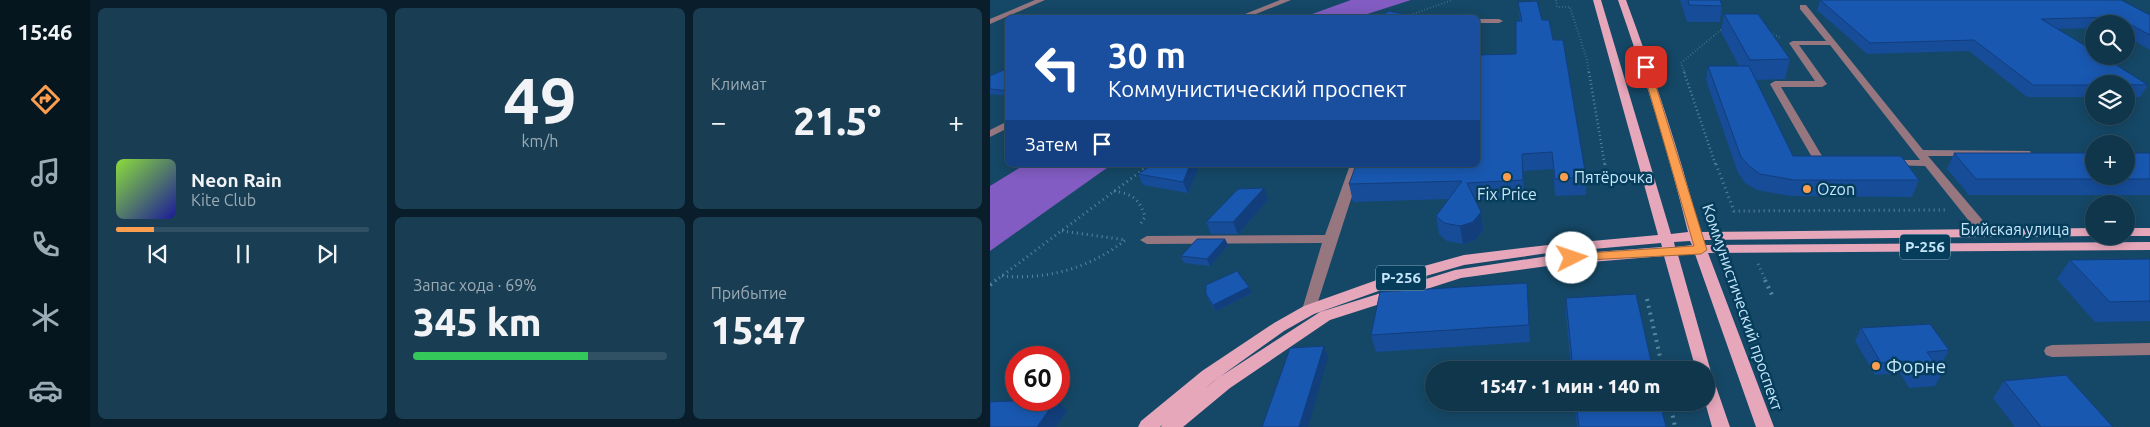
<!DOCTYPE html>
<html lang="ru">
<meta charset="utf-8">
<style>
:root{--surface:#10364c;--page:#193e53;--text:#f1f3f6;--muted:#9cabb5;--line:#305064;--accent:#fb9e50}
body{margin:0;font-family:Ubuntu,sans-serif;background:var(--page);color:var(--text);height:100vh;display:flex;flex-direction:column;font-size:19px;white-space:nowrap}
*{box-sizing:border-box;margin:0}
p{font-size:16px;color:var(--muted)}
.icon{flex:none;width:28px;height:28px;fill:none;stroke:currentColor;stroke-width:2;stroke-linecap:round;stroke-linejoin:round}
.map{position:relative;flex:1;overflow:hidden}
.sheet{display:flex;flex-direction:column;gap:8px;padding:8px;background:#091e2a;width:900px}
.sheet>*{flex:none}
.guide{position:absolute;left:15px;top:15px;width:475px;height:152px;border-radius:8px;box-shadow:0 2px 12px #0003,0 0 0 1px var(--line);background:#1a4fa0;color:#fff;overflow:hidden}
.controls{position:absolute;left:1095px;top:15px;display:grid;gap:10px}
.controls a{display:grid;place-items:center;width:50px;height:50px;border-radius:50%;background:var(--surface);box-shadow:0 2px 12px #0003,0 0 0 1px var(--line);font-size:25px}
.speed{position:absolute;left:15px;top:346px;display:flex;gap:10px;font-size:25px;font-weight:700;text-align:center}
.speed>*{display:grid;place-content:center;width:65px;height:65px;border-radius:50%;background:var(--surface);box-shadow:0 2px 12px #0003,0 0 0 1px var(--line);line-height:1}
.speed .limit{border:8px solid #d22;background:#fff;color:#111}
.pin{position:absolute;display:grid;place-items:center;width:42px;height:42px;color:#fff;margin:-21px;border-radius:10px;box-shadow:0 2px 8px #0006}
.me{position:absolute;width:55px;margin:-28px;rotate:86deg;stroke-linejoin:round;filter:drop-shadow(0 0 4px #0008)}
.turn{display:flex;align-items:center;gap:18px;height:105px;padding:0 20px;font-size:22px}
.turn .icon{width:65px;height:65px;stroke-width:2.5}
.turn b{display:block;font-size:35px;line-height:42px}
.then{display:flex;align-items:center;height:48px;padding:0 20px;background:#0003;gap:10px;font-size:19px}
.big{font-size:38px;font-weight:800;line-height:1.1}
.sheet .widget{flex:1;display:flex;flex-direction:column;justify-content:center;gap:8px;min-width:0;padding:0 18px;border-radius:8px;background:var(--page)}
.sheet .dial{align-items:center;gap:0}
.dial b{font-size:65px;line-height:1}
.song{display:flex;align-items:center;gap:15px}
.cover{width:60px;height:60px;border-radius:8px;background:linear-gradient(135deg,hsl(90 70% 55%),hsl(240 70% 35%))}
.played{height:5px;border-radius:2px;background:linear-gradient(90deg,var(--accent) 15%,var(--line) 15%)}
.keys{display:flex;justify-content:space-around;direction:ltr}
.heat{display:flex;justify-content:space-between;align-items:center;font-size:28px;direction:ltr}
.charge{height:8px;border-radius:4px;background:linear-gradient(90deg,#34c759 69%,var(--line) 0)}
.sheet .tiles{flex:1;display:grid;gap:8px;grid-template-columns:repeat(3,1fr)}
.widget:first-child{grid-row:span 2}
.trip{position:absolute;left:435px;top:361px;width:290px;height:50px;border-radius:25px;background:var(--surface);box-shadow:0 2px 12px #0003,0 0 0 1px var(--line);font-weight:800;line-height:50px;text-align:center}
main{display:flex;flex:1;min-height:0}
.tab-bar{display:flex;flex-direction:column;width:90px;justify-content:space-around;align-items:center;background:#06161e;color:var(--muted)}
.tab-bar .icon{width:35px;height:35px}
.tab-bar .current{color:var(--accent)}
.tab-bar b{font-size:22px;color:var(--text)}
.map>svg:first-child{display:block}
.water{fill:#825cc2}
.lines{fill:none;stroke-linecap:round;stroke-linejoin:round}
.path-far3{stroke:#58849f;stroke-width:2;stroke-dasharray:0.5 2.5;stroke-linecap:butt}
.path-far2{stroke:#58849f;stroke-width:2.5;stroke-dasharray:1 3;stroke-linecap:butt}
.path-far1{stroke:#58849f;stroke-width:3;stroke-dasharray:1 4;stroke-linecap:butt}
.path{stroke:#58849f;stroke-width:4;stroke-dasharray:2 5;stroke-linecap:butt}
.minor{fill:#967780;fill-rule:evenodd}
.major{fill:#e6a7bb;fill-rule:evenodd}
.wall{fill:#164c98}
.shaded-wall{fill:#123e7c}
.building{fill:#1958b1;stroke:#123e7c}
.route{fill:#fb9e50;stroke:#a36734}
.poi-dot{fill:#fb9e50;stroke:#063d5a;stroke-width:2}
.labels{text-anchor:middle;stroke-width:5;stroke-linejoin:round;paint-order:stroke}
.shield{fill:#063d5a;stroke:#8cb3cb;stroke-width:1}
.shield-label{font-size:15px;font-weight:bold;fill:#c6e6fc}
.poi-label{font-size:16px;fill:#c6e6fc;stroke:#063d5a;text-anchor:start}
.street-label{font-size:16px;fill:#c6e6fc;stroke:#063d5a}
.near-poi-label{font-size:19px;fill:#c6e6fc;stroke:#063d5a;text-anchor:start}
</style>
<main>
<nav class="tab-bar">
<b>15:46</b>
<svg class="icon current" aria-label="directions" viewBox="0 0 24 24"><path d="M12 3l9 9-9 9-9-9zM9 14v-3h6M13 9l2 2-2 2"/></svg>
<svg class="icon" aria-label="music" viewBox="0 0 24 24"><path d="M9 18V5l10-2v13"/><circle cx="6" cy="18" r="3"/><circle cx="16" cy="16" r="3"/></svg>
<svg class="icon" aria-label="phone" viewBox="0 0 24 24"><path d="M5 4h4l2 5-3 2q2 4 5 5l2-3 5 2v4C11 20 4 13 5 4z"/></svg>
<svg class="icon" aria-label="climate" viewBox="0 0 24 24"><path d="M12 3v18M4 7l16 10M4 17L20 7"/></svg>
<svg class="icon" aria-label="car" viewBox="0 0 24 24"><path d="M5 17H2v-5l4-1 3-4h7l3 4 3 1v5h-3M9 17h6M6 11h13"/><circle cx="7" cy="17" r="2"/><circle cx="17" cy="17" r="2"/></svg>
</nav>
<section class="sheet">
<div class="tiles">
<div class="widget">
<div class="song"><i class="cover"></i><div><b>Neon Rain</b><p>Kite Club</p></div></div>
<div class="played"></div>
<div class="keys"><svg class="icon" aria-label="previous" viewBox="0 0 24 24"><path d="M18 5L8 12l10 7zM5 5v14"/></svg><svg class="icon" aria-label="pause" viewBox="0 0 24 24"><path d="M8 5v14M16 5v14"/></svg><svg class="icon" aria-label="next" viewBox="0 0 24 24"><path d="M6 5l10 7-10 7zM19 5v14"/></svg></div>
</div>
<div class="widget dial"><b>49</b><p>km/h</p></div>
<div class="widget"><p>Климат</p>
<div class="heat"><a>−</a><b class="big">21.5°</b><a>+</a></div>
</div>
<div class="widget"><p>Запас хода · 69%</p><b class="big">345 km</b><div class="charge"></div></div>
<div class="widget"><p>Прибытие</p><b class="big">15:47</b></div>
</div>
</section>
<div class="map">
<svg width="1160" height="427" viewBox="0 0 1160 427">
<rect width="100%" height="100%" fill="#154866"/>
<g class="water">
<path d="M361 0H421L368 17H314Z"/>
<path d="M34 165H121L0 251V186Z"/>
</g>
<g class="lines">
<g class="path-far3">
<path d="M566 0 567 7H580L597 60 599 74"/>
<path d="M412 18 462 0"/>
<path d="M778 32 791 38"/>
<path d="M695 74 691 63 733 28"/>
</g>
<g class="path-far2">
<path d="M599 72 615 166"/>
<path d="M694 72 726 166"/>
</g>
<g class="path-far1">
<path d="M615 164 618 183"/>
<path d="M726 164 744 211 955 210"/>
<path d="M124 191C142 194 150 199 155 217L149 226"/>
<path d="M72 231 136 240"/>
<path d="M768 264 776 281"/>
<path d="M12 276C59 280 101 268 138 238"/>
<path d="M5 281 159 165"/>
</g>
<g class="path">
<path d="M775 280 782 295"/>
<path d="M0 285 6 280"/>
<path d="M657 299 673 370"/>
<path d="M680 402 685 427"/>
</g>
<g class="minor">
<path d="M45 0H55L0 24V19Z"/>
<path d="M290 0H301L256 18H245Z"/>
<path d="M810 5H816L933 150 1040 151 1041 153 1036 156H938L1001 230 1002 233 1001 236H991L935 166 896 165 894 163 900 160H930L840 45H809L837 84 832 87H791L835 161 841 162 843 164 837 167 827 166 780 84 785 81H825L799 43 803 41H836L810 9Z"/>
<path d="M488 19H509L513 21 509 23H488Z"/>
<path d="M18 121V128L0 137V130Z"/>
<path d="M360 165H372L324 314 319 315 314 314 312 310 332 243 157 244 150 240 157 236 335 235Z"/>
<path d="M1160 343V355L1062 357 1056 355 1054 351 1056 347 1062 345Z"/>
</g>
<g class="major">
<path d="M603 0H611L681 234 698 232C679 154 655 77 628 0H636C664 76 690 153 710 232L1104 228V236L713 240 715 245 1160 242V250L718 253 784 427H766L705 254 688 255 721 372 740 427H722L715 402 716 370H706L674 256 565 265 471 278 340 320 240 388 193 427H171L172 425 170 427H148L151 421 212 371 284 323 314 306 398 276 474 255 558 245 668 235ZM700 241 702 245 685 247 684 242ZM671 243 672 247 565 255 465 270 330 312 228 378 213 390 224 381 294 331 324 314 408 284 474 265 558 253Z"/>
<rect x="1136" y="228" width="24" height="8"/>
</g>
</g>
<g class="wall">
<path d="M690 0H730L732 6 730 22H697Z"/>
<path d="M830 0 1160 15V50L1136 36V24H1104V28L1067 29 1158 85 1150 97H1136V84H1104V97H1037L979 51 877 54 827 10Z"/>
<path d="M528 2 552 20 563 40 596 177V195L565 196 563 169 533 171 534 197 485 200 491 212 493 230 485 240 473 244 457 241 449 234 446 216 459 199 363 202 359 184 488 165 526 54 530 21Z"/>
<path d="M734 14 800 59 795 79 766 80 803 156 929 180 922 197 800 196 767 190 755 183 748 173 716 80 718 66H749L731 32Z"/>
<path d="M18 68V96L0 94V76Z"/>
<path d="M964 153H1160V195H979L957 169Z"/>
<path d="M208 169 198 193 153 185 148 174Z"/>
<path d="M278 200 248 234H221L216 222Z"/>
<path d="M235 239 238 245 220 266 194 263 191 256Z"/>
<path d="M1160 259V321L1105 322 1067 279 1080 260Z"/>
<path d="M537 283 540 342 386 352 381 335Z"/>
<path d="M262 293 226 311 219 301 216 294Z"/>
<path d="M576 298 663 370H581L576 314Z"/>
<path d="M871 328 959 350 952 363H945L952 373 945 386 919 388 910 373 885 375 865 341Z"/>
<path d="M1014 381 1123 427H1025L1003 398Z"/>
<path d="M584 402H670L676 427H587Z"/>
</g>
<g class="shaded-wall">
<path d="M200 165H206L208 169 198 193 193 182Z"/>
<path d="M274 188 278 200 248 234 243 222Z"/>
<path d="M491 212 493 230 485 240 473 244 470 226Z"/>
<path d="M235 239 238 245 220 266 217 259Z"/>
<path d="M259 287 262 293 226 311 223 305Z"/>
<path d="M334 346 338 358 318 427H309Z"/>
<path d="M66 400H67L77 411 66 427H47Z"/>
</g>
<g class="building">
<path d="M698 0H730L732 6 699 5Z"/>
<path d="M830 0H1131L1160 15V35L1126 17 1051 19 1104 51V56H1112L1158 85 1104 84V85H1043L984 40 880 43Z"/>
<path d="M547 1 552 20H559L563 40H573L596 177 565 179 562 152 532 154 533 180 477 183 491 212 483 222 470 226 454 223 446 216 472 181 359 184 366 165H488V55L526 54V21H532L528 2Z"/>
<path d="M399 11 432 18H386Z"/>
<path d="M734 14H768L800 59 760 60Z"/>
<path d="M718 66H759L803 156H911L929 180H804L770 174 759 166 751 157Z"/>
<path d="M18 68V91L0 89V76Z"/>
<path d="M964 153H1104V176H1136V153H1160V179H986Z"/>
<path d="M162 165H200L193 182 148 174Z"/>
<path d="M274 188 243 222H216L248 189Z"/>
<path d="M207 239H235L217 259 191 256Z"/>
<path d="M1160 259V301L1120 302 1080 260Z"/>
<path d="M247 271 259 287 223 305 216 294V285Z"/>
<path d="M537 283 539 325 381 335 390 292Z"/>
<path d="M646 294 663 370H583L576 298Z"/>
<path d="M940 324 959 350 937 352 952 373 925 375 916 361 891 363 871 328Z"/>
<path d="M334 346 309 427H272L300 348Z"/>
<path d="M1076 375 1123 427H1051L1014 381Z"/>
<path d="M41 400H66L47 427H0V402Z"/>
<path d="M586 402H670L676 427H589Z"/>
</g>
<path class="route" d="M653 65 660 67 717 250 711 254 577 261 575 258 582 254 704 246 652 67Z"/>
<g class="poi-dot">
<circle cx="517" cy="177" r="5"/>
<circle cx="574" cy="177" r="5"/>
<circle cx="817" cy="189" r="5"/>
<circle cx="886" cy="366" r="5"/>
</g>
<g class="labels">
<g class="shield">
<rect x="910" y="234.5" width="50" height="25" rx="4"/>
<rect x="386" y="265.5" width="50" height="25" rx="4"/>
</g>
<g class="shield-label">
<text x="935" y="252">Р-256</text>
<text x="411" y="283">Р-256</text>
</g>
<g class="poi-label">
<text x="584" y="183">Пятёрочка</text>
<text x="827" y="195">Ozon</text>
<text x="517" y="200" text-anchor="middle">Fix Price</text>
</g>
<g class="street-label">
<text x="1025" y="235">Бийская улица</text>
<text transform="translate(753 307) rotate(71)" y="6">Коммунистический проспект</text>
</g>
<g class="near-poi-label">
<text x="896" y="373">Форне</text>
</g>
</g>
</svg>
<div class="controls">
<a><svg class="icon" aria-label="search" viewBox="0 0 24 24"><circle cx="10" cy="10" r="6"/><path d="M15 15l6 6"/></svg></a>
<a><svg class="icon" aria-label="layers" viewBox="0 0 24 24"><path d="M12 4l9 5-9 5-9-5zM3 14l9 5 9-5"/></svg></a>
<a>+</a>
<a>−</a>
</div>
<div class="speed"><div class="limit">60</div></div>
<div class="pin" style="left:656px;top:67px;background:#d93025"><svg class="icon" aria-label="arrive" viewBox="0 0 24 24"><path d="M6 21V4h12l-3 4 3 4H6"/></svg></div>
<svg class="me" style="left:582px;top:258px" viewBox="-20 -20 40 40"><circle r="19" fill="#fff"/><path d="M0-13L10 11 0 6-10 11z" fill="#fb9e50"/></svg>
<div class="trip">15:47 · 1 мин · 140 m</div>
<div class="guide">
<div class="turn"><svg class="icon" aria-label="left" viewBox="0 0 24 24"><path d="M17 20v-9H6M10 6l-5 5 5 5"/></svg><div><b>30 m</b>Коммунистический проспект</div></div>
<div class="then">Затем<svg class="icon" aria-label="arrive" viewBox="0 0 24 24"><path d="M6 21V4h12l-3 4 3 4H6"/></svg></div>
</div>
</div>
</main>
